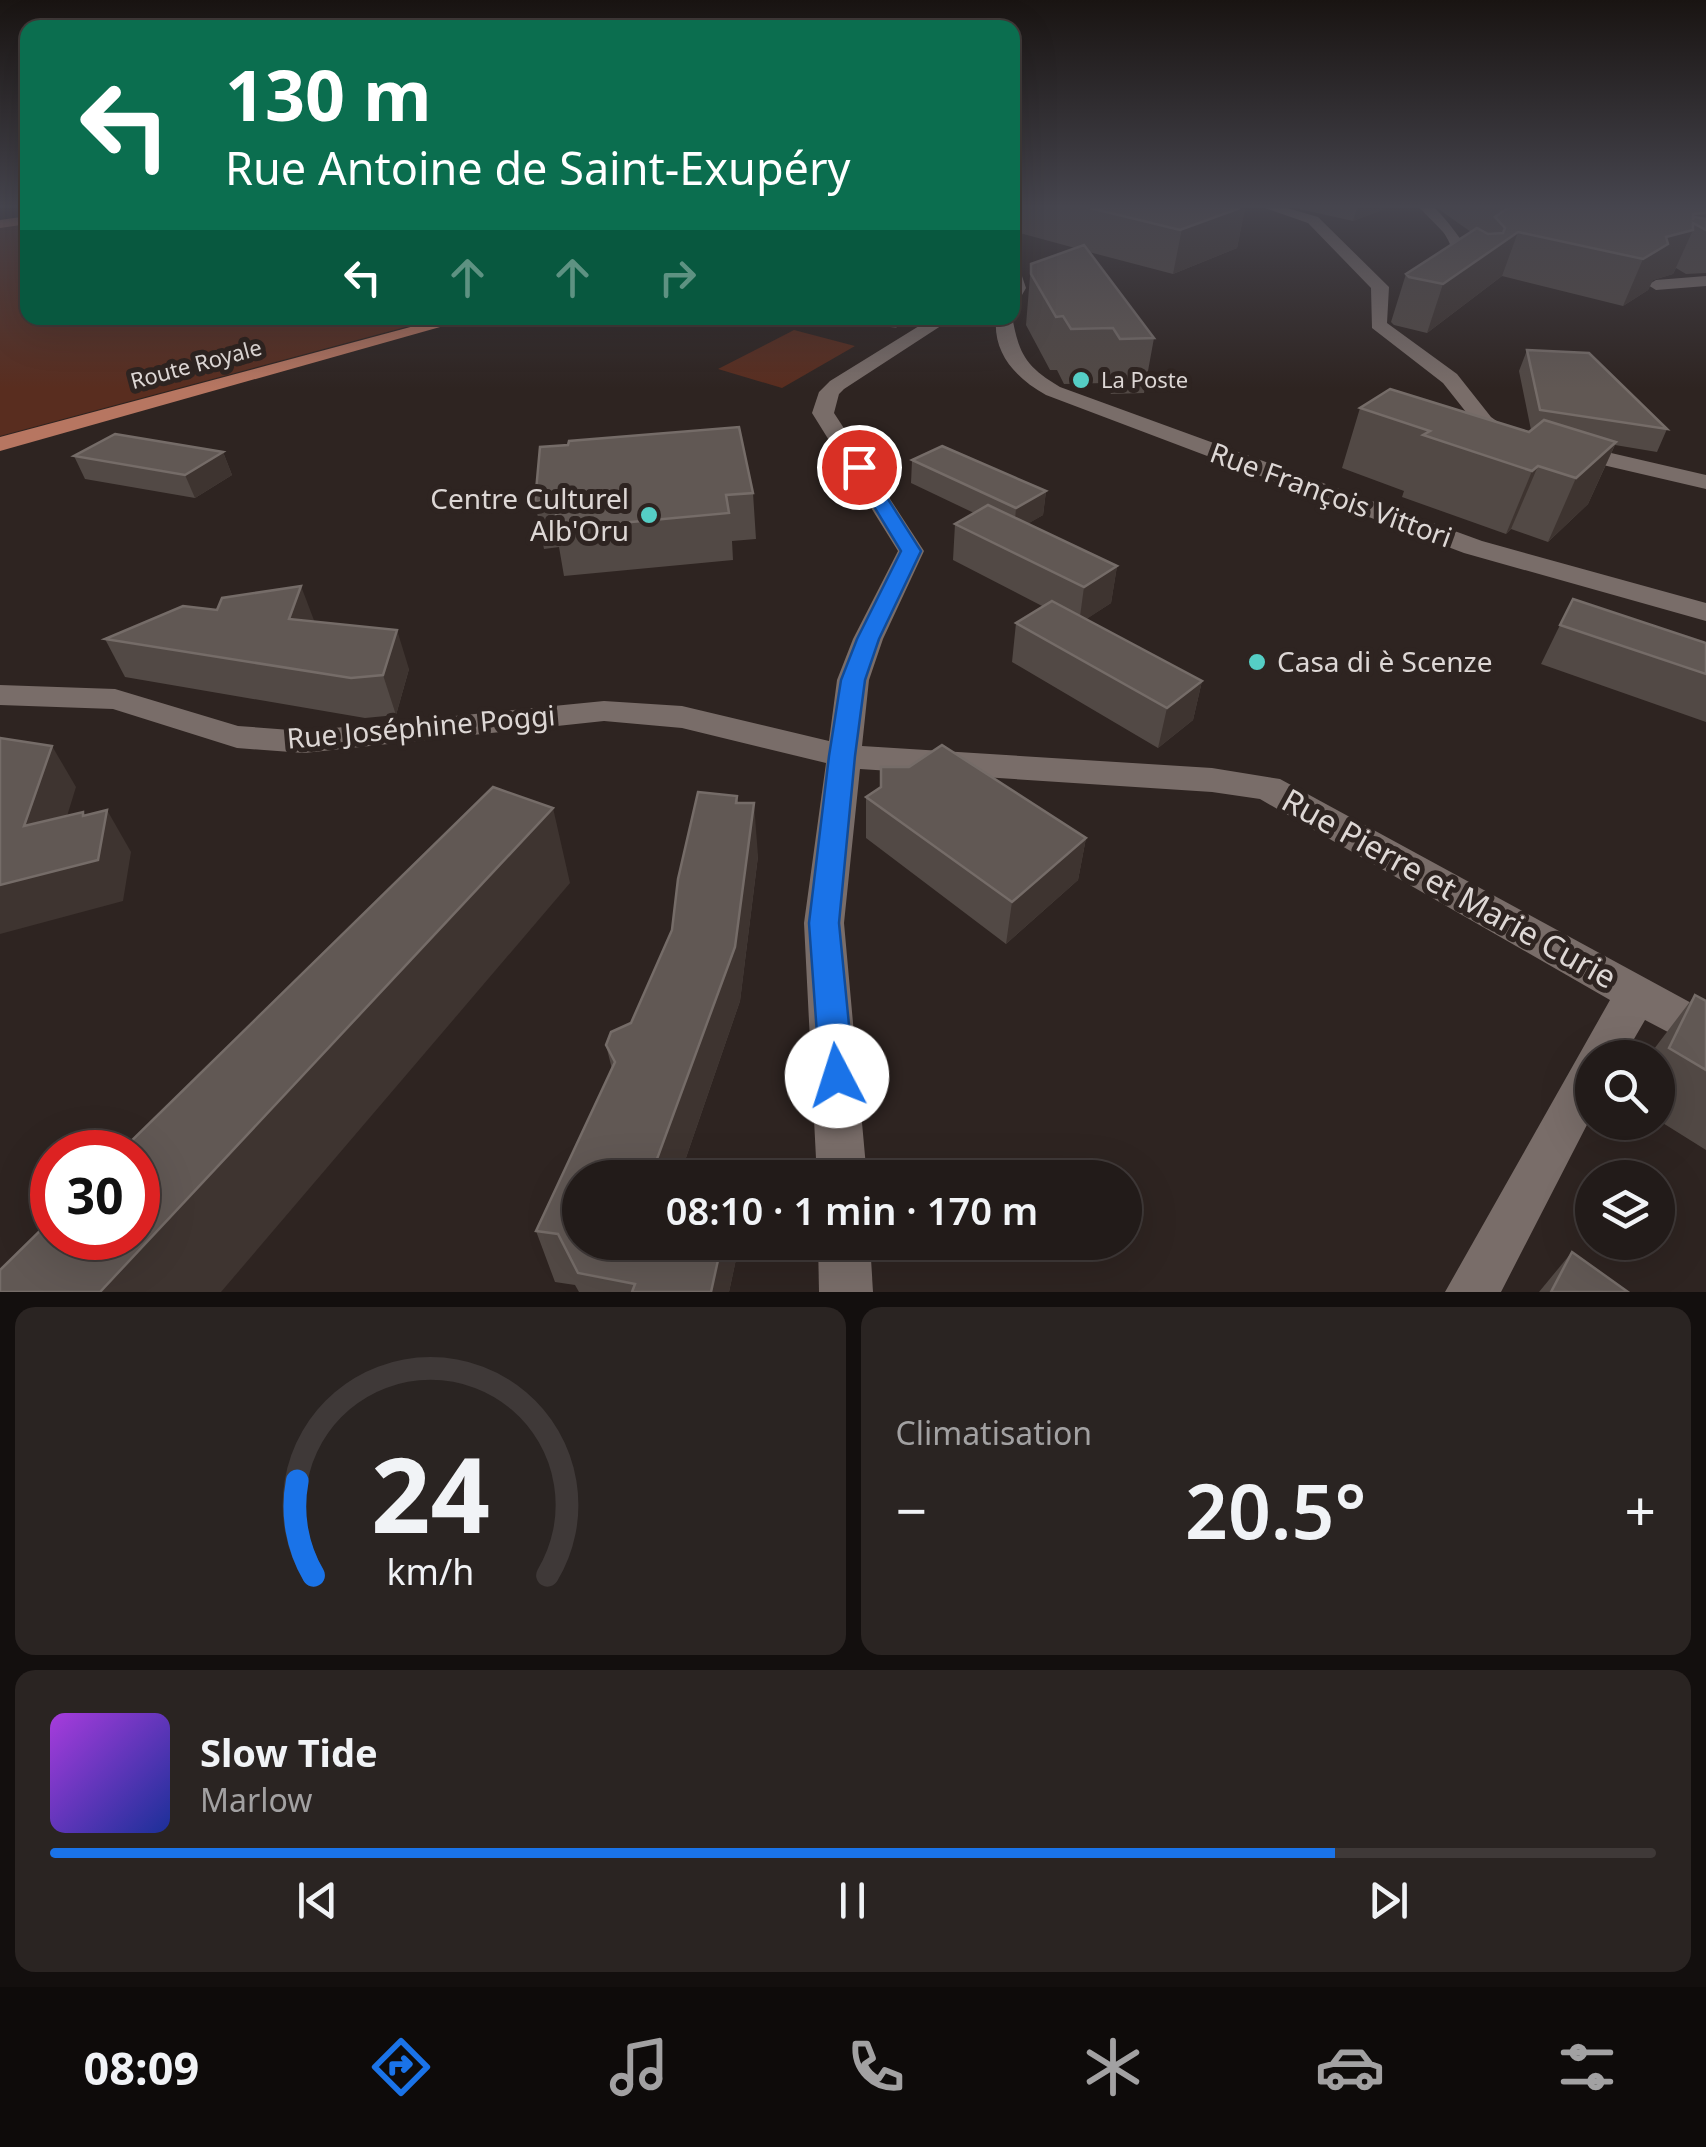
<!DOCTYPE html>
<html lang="fr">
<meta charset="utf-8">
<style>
:root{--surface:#221b19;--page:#2a2422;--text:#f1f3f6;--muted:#a2a1a2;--line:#3f3938;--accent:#1a73e8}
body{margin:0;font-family:"Noto Sans",sans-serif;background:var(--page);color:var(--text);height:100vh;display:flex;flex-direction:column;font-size:38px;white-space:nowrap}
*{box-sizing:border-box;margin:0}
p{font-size:32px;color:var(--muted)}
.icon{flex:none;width:55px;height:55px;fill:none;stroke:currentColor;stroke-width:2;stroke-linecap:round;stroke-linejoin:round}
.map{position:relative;height:1292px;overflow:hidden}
.drawer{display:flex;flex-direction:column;gap:15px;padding:15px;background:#130f0e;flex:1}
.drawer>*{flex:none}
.hud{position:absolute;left:20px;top:20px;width:1000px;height:305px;border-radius:20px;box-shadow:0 10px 40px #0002,0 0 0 2px var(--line);background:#0b6e4f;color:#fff;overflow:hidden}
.tools{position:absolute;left:1575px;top:1040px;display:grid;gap:20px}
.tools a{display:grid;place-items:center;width:100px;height:100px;border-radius:50%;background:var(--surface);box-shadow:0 10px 40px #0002,0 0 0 2px var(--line);font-size:50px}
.speed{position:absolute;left:30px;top:1130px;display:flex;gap:20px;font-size:50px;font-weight:700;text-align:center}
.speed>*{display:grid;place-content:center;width:130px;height:130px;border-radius:50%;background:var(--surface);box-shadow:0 10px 40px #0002,0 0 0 2px var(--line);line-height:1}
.speed .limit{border:15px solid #d22;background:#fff;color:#111}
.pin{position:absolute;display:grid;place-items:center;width:85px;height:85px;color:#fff;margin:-42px;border:5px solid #fff;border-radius:50%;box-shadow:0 2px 10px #0007}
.me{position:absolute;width:110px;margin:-55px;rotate:355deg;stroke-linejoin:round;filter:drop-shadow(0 0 8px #0008)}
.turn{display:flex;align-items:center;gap:35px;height:210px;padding:0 40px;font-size:45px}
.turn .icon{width:130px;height:130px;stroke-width:2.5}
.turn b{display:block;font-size:70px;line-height:85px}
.lanes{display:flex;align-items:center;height:95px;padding:0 40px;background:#0003;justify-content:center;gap:50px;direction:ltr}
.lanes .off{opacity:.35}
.big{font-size:75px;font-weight:600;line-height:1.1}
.drawer .card{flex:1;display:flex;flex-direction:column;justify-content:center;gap:15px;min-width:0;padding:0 35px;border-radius:20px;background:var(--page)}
.drawer .dial{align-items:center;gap:0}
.dial svg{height:260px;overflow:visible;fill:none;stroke:var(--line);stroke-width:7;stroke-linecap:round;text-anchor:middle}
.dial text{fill:var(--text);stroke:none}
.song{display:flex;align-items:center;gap:30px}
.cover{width:120px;height:120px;border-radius:15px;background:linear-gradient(135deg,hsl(280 70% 55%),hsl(230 70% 35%))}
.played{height:10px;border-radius:5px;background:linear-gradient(90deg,var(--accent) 80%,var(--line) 80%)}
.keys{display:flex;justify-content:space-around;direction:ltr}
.heat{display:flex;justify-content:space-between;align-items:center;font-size:55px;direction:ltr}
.drawer .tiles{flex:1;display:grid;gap:15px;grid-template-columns:1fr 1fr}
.card:last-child{grid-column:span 2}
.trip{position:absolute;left:562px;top:1160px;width:580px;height:100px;border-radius:50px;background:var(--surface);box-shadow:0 10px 40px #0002,0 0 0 2px var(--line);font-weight:600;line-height:100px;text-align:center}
.menu{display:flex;height:160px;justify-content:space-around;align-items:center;background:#0e0b0a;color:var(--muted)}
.menu .icon{width:70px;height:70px}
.menu .active{color:var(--accent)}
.menu b{font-size:45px;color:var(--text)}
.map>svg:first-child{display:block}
.green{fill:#592d1f}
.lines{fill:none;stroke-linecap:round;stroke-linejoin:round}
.minor{fill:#796d69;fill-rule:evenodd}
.major{fill:#b77661;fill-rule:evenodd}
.wall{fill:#524945}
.shaded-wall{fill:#3e3430}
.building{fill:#615854;stroke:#756c68;stroke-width:2.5}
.route{fill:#1a73e8;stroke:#114b97;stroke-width:2.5}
.poi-dot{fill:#55cec5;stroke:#2e2421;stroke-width:4}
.labels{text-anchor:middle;stroke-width:10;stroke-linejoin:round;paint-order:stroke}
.far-street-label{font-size:22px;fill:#ddd7d5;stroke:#2e2421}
.far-poi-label{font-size:22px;fill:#ddd7d5;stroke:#2e2421;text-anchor:start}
.street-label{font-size:28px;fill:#ddd7d5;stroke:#2e2421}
.poi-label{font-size:28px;fill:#ddd7d5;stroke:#2e2421;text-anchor:end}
.near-street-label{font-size:32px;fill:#ddd7d5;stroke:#2e2421}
</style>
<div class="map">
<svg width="1706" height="1292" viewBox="0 0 1706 1292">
<rect width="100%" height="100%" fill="#2e2421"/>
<g class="green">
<path d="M27 224 28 318H439L0 436V227Z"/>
<path d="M794 330 855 346 782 388 718 369Z"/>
</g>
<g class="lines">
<g class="minor">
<path d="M1265 208H1287L1318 217 1389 287 1387 323 1457 374 1491 417 1519 437 1516 442H1500L1481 431 1443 383 1372 328 1371 288 1308 223Z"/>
<path d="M1420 208H1435C1456 229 1467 251 1486 272L1484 275C1455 279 1456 248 1443 232 1436 224 1427 216 1420 208Z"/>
<path d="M1012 265 1020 270 1026 288 1018 302 1012 303Z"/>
<path d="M1706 276V286L1656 290 1648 285 1656 280Z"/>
<path d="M1012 316C1019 354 1025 366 1060 387L1482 541 1706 603V621L1464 553 1046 395C1016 378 993 354 996 318Z"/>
<path d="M932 318H953L844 389 839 394 834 413 924 551 883 639 869 680 862 746 1212 768 1280 779 1706 1011V1052L1645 1020 1623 1058H1592V1115L1501 1292H1445L1610 1000 1260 799 1212 792 860 769 844 923 867 1178H817L804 923 826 763 682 728 604 721 304 753 237 748 113 709 0 705V685L115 689 238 726 304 731 604 701 682 706 829 741 837 680 853 639 898 551 812 413 819 392 830 381Z"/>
<path d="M1568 443 1706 475V489L1560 455 1557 450 1560 445Z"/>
<path d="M818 1242H870L873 1292H819Z"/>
</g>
<g class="major">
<path d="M28 216V224L0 228V220Z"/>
<path d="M444 318H472L0 451V437Z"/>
</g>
</g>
<g class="wall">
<path d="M1012 208H1245L1237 248 1173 274 1089 252 1154 338 1144 393 1111 394 1105 383 1064 384 1057 370H1050L1026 325 1031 264 1075 248 1012 231Z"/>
<path d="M1295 208H1387L1353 221Z"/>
<path d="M1437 208H1706V273L1686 274 1676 268 1673 274 1653 280 1648 290 1623 306 1502 276 1427 333 1394 325 1391 322 1406 274 1471 232Z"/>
<path d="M843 318H908L896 328 843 319Z"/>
<path d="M1527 350 1667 429 1657 452 1615 445 1588 504 1548 542 1511 529 1506 534 1402 497 1404 491 1342 468 1360 408 1529 432 1531 430 1519 371Z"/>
<path d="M540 447 753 493 756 539 732 541 733 560 564 576 559 547 544 549 535 502Z"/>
<path d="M223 452 232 475 195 498 85 479 74 456Z"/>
<path d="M912 460 1046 491 1043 515 1027 524 1117 566 1111 603 1086 619 1202 681 1193 720 1158 748 1012 662 1016 623 1044 607 953 560 955 524 974 513 911 483Z"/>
<path d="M314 621 409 669 396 715 365 718 125 677 105 639Z"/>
<path d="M1560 625 1706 643V722L1541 664Z"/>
<path d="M881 767 1086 838 1078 880 1006 944 866 838V797L880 788Z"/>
<path d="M737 796 738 803 758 856 740 1001 679 1178H580L738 1250 729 1292H579L575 1285 555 1282 536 1231 612 1069 606 1045 631 1023 672 930Z"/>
<path d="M1695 995 1706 1001V1150L1658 1120V1058H1649L1654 1049Z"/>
<path d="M1572 1252 1628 1292H1539Z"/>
</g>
<g class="shaded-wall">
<path d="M1186 208H1245L1237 248 1173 274Z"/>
<path d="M1357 208H1387L1353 221Z"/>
<path d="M1693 230 1673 274 1653 280 1648 290 1623 306 1643 259 1666 237Z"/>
<path d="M1518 232 1502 276 1427 333 1443 284Z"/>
<path d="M896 318H908L896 328Z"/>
<path d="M1616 442 1588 504 1548 542 1576 478Z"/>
<path d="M223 452 232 475 195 498 185 475Z"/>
<path d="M1538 466 1511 529 1506 534 1532 471Z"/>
<path d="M1046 491 1043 515 1014 532 1016 508Z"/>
<path d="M1117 566 1111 603 1079 624 1084 587Z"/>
<path d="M301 586 315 623 289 619Z"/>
<path d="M397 630 409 669 396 715 383 675Z"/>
<path d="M1202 681 1193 720 1158 748 1167 708Z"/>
<path d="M52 746 76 787 51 868 24 826Z"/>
<path d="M754 803 758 856 740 1001 679 1178H650Z"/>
<path d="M553 808 570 883 221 1292H100Z"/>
<path d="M107 810 131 852 123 901 0 934V885L83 816V812L101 842Z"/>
<path d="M1086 838 1078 880 1006 944 1012 902Z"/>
<path d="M722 1242H737L738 1250 729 1292H711Z"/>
</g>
<g class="building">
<path d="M1090 208H1240L1180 230Z"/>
<path d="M1508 208H1706V213L1693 214V220L1694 217 1706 219V230L1693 223V230L1666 237 1668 244 1643 259 1518 232 1443 284 1409 277 1406 274 1477 228 1488 234 1503 233 1505 228 1495 217Z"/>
<path d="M1084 245 1154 338 1120 339 1113 328 1071 329 1063 316 1056 317 1031 274V264Z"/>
<path d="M1527 350 1589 353 1667 429 1540 410Z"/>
<path d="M1390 389 1529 432 1544 420 1616 442 1576 478 1538 466 1532 471 1423 435 1430 431 1360 408Z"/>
<path d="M739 427 753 493 726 495 729 513 555 529 557 500 535 502 540 447 568 445 569 441Z"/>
<path d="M115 434 223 452 185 475 74 456Z"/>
<path d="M942 446 1046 491 1016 508 912 460Z"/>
<path d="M988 505 1117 566 1084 587 955 524Z"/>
<path d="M301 586 289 619 397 630 383 675 351 678 105 639 183 606 217 610 222 598Z"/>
<path d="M1573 599 1706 643V674L1560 625Z"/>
<path d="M1052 601 1202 681 1167 708 1016 623Z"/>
<path d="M0 738 52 746 24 826 83 812V816L107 810 98 860 0 885Z"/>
<path d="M942 745 1086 838 1012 902 866 797 881 787V767H909Z"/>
<path d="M493 787 553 808 100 1292H0V1270L52 1219V1238H138V1152H120Z"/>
<path d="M698 792 737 796 736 803H754L735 947 650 1178H580V1242H722L711 1292H632L635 1284 578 1273 558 1234 536 1231 615 1062 606 1045 611 1032 631 1023 672 930 678 879Z"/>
<path d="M1695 995 1706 1001V1070L1669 1048Z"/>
<path d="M1572 1252 1628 1292H1551Z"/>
</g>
<linearGradient id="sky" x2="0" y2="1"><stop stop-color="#191412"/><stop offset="0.53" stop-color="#46454e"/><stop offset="1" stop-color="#46454e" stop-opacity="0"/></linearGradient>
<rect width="1706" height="389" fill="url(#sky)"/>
<path class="route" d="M859 461 865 463 921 551 879 639 865 680 855 756 839 923 854 1076 849 1087 837 1092 825 1087 820 1076 809 923 829 756 841 680 857 639 901 551 850 467Z"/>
<g class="poi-dot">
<circle cx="1081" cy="380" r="10"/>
<circle cx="649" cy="515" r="10"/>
<circle cx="1257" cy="662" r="10"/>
</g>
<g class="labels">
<g class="far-street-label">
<text transform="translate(196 364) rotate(-15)" y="8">Route Royale</text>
</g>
<g class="far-poi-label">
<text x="1101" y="388">La Poste</text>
</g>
<g class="street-label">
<text transform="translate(1331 495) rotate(20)" y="10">Rue François Vittori</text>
<text transform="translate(421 727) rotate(-5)" y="10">Rue Joséphine Poggi</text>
</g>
<g class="poi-label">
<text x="629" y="509">Centre Culturel<tspan x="629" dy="32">Alb'Oru</tspan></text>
<text x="1277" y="672" text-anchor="start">Casa di è Scenze</text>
</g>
<g class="near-street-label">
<text transform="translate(1449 889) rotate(29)" y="11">Rue Pierre et Marie Curie</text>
</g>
</g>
</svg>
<div class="tools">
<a><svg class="icon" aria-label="search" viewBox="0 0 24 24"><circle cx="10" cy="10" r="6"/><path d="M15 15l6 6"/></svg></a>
<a><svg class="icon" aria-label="layers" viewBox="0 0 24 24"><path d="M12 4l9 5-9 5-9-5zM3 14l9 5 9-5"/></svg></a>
</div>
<div class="speed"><div class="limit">30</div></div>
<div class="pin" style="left:859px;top:467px;background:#d93025"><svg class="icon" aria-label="arrive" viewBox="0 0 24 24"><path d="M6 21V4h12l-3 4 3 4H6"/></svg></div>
<svg class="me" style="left:837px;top:1076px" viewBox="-20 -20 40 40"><circle r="19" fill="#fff"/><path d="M0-13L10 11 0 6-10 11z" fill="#1a73e8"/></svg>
<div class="trip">08:10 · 1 min · 170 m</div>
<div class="hud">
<div class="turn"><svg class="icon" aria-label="left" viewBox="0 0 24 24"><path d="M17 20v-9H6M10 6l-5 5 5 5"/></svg><div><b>130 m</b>Rue Antoine de Saint-Exupéry</div></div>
<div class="lanes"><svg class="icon" aria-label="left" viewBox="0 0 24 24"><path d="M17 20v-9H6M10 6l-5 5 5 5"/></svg><svg class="icon off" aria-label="ahead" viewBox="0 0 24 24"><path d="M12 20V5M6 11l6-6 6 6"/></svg><svg class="icon off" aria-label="ahead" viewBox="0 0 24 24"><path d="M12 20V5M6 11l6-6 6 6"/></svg><svg class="icon off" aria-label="right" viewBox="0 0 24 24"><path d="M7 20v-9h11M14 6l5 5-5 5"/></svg></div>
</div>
</div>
<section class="drawer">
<div class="tiles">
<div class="card dial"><svg viewBox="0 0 100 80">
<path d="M14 69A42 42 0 1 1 86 69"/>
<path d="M14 69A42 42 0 0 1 9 40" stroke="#1a73e8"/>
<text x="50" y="56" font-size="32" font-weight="700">24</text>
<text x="50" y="72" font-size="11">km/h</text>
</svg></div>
<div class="card"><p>Climatisation</p>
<div class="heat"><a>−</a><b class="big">20.5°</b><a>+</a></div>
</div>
<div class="card">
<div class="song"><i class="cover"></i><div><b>Slow Tide</b><p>Marlow</p></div></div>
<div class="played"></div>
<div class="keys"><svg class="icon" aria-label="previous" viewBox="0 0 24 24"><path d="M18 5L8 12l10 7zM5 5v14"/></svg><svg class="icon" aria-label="pause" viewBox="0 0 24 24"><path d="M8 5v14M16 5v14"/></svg><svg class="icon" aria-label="next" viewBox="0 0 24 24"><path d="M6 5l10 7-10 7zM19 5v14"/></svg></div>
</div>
</div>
</section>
<nav class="menu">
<b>08:09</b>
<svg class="icon active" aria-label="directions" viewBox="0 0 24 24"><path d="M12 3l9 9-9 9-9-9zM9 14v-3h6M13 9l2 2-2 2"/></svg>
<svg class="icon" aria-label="music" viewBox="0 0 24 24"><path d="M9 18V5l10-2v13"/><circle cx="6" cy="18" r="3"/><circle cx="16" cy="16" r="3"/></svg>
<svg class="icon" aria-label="phone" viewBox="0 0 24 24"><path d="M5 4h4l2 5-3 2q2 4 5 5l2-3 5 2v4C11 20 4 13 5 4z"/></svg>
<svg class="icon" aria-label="climate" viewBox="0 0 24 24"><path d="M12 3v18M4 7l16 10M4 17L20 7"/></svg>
<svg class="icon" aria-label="car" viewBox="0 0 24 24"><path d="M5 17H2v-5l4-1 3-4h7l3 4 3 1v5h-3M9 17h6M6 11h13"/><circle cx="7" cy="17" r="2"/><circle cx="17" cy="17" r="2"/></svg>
<svg class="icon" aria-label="filters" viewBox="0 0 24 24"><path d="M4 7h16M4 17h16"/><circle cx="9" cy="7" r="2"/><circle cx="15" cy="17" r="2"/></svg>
</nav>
